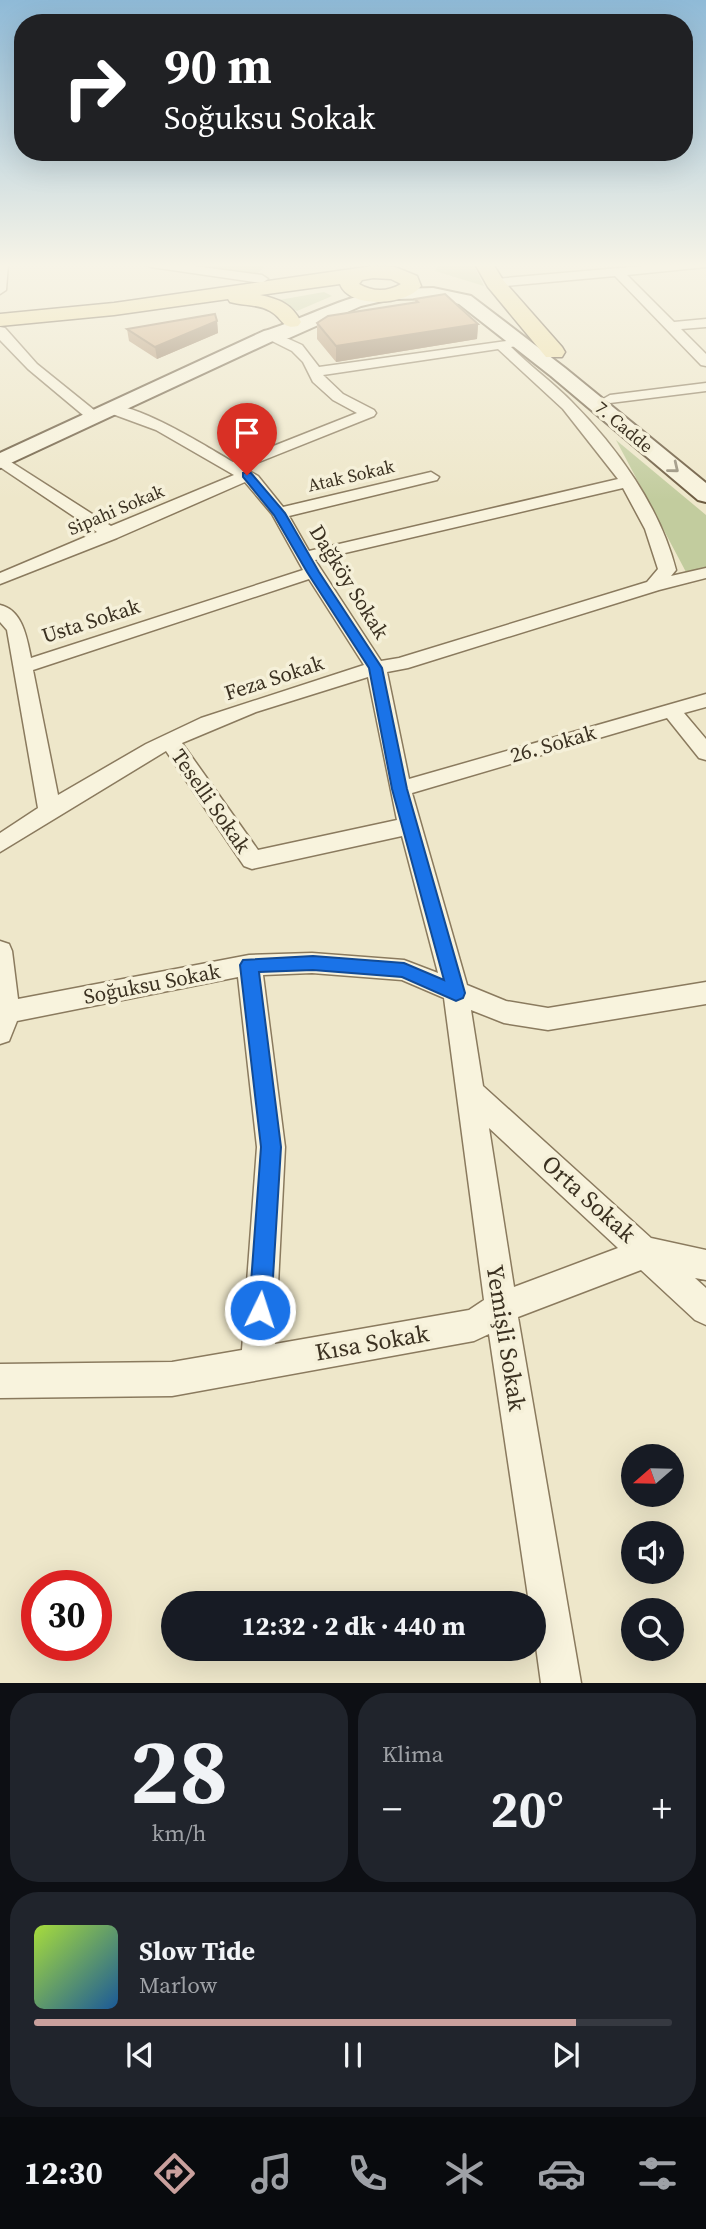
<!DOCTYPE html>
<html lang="tr">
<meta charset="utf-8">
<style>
:root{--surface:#171b24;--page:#20242c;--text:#f1f3f6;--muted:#9ea1a6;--line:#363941;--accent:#c9a09d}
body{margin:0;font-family:"Source Serif 4",serif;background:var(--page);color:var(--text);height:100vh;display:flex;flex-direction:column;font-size:26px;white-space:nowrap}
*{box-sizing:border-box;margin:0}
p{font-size:23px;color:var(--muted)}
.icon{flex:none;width:38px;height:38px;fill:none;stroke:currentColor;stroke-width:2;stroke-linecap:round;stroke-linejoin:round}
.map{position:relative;height:1683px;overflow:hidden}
.side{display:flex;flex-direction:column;gap:10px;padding:10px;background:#0d0f14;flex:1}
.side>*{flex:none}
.banner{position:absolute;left:14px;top:14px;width:679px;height:147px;border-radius:28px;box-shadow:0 7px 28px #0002;background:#202124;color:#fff;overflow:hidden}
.needle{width:46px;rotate:250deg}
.controls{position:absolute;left:621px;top:1444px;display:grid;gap:14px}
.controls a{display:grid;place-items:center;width:63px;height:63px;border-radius:50%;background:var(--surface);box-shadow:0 7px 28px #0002;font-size:35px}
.speed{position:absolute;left:21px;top:1570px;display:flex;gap:14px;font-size:35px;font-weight:700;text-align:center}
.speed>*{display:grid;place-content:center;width:91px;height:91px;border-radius:50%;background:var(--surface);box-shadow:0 7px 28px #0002;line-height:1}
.speed .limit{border:10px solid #d22;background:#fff;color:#111}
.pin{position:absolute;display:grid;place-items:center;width:60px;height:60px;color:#fff;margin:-72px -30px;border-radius:50% 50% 50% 0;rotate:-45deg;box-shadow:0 0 7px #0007}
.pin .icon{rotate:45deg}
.me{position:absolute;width:77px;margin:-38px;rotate:4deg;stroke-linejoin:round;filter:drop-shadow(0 0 5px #0008)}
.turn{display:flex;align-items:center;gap:24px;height:147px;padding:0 35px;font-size:32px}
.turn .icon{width:91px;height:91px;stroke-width:2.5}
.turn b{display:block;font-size:49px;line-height:60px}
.big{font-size:52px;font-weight:700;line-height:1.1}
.side .card{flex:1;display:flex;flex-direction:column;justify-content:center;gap:10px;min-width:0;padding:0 24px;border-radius:28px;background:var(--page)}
.side .dial{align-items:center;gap:0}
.dial b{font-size:91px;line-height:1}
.song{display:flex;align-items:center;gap:21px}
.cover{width:84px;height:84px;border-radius:10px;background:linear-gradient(135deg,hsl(80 70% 55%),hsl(210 70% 35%))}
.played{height:7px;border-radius:4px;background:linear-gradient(90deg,var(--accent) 85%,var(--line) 85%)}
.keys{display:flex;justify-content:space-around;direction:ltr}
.heat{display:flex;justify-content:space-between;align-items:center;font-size:38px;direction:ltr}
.side .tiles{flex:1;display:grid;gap:10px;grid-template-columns:1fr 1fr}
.card:last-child{grid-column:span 2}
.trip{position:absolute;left:161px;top:1591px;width:385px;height:70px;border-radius:35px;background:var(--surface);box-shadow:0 7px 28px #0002;font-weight:700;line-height:70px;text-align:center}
.tabs{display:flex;height:112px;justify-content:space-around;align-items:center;background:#090b0e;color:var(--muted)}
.tabs .icon{width:49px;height:49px}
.tabs .active{color:var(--accent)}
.tabs b{font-size:32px;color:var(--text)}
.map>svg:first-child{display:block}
.green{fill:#c2cc9e}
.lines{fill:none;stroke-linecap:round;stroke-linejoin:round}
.street-casing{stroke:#8a7a5e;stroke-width:3}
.secondary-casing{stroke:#6c5b41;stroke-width:4}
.primary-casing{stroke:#594832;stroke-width:3}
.street{fill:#f8f3dd;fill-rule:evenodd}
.secondary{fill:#f8f3dd;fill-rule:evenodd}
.primary{fill:#efdfa4;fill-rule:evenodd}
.wall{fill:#af906f}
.shaded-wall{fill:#8e755a}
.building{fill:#cba781;stroke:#8e755a;stroke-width:2}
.oneway{stroke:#9a927f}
.route{fill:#1a73e8;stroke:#114b97;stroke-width:2}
.labels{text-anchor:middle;stroke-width:7;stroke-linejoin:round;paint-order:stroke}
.far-street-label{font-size:18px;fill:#3b3121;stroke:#f5f0d9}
.street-label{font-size:21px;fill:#3b3121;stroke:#f5f0d9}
.near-street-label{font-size:24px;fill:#3b3121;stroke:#f5f0d9}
</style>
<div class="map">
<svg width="706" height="1683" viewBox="0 0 706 1683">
<rect width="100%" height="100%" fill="#eee7ca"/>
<g class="green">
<path d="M171 264H267L256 275Z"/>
<path d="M439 264H473L484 286 435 271Z"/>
<path d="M324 292 332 296 297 311 279 300Z"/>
<path d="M616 440 706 515V567L686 572Z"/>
</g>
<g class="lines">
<defs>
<g id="street">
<path d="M0 264H8L6 290 0 294Z"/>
<path d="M145 264H179L262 275 268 279 262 283 151 267Z"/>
<path d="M665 264H706V267L627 275 674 322 706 319V327L681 329 706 354V366L701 365 615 276 495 287 489 283 495 279Z"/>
<path d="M0 327 5 328 37 364 99 414 101 417 99 420H89L28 369 0 340Z"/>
<path d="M271 331 302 345 319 367 521 339V345L511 347C530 366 552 382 571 401 617 447 660 507 676 570L671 576 706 568V578L659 590 408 668 387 672 409 779 706 694V707L684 713 706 739V760L699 758 667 718 412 793 467 985 506 1001 548 1008 706 982V1004L548 1030 504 1023 471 1010 483 1086 651 1238 706 1250V1280L695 1278 706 1288V1325L695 1320 641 1270 518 1317 581 1683H541L534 1632V1603H529L489 1334 474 1341 172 1396 0 1398V1364L172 1362 242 1350 257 1147 238 977 17 1021 9 1041 0 1044V941L9 944 12 951 18 999 249 955 312 953 404 960 438 973 402 836 252 869 244 866 166 751 0 852V833L38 808 7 630 0 622V605C23 610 27 639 31 658L303 570 272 514 245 482 117 538 0 584V573L97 532 0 467V455L111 526 234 475 156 430 107 412 105 409 107 406C133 400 209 448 233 462L357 413 333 400 313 382 303 362 292 351 266 338V332ZM498 349 563 409 618 479 309 551 289 516 437 480 439 477 431 472 283 507 258 476 244 468 374 416 376 413 374 410 343 394 323 375ZM623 488 645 529 658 569 647 582 399 658 381 661 315 560ZM309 579 364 665 201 718 146 744 58 795 33 670ZM368 677 397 820 258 850 182 743 256 712ZM312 973 402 980 444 998 484 1300 469 1310 275 1344 285 1147 263 975ZM489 1128 618 1248 514 1287Z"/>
<path d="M706 383V391L610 403 603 399 610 395Z"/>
</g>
<path id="secondary" d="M433 288 471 296 565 368 706 483V502L698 500 551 376 459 304 433 298 397 299 390 296 387 300 361 306 289 338 275 340 0 468V453L264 331C290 325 369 284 388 294L397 289Z"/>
<g id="primary">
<path d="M475 264H493L503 280 562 347 565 352 562 357H546L488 287Z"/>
<path d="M373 266 395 267 417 276 421 286C406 306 349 309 340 284L260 295C279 299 292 304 301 322L298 326C282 330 283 318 270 311 258 304 244 306 230 302L228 299 114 315 0 326V314L114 303ZM373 278 391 279 401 284C387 292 373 292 359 284L362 280Z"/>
</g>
</defs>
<use href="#street" class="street-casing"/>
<use href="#secondary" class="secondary-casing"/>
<use href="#primary" class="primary-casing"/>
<use href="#street" class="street"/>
<use href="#secondary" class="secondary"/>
<use href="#primary" class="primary"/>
</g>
<g class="wall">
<path d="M415 299 478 324 477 339 336 362 317 339V323L415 303Z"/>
<path d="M217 321 218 333 157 359 129 341 127 329Z"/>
</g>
<g class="shaded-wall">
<path d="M217 321 218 333 157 359 155 347Z"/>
<path d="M478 324 477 339 336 362V346Z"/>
</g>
<g class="building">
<path d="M445 294 478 324 336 346 317 323 328 316 418 302 415 299Z"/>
<path d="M215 314 217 321 155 347 127 329Z"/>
</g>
<defs><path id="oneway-chevron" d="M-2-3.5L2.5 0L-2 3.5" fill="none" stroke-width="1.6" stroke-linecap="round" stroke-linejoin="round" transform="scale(1.75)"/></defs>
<use class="oneway" href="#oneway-chevron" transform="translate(674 468) rotate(39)"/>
<linearGradient id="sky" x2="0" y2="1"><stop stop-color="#8fbad7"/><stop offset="0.53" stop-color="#f7f4e7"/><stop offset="1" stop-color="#f7f4e7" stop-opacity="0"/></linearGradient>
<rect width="706" height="500" fill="url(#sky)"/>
<path class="route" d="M243 473H251L285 513 319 572 382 668 407 789 465 993 463 998 456 1001 402 977 313 970 259 972 281 1147 271 1310 268 1318 260 1321 252 1318 249 1310 261 1147 240 965 243 960 313 956 404 963 444 980 392 789 369 668 307 572 274 515 243 477Z"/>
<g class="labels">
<g class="far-street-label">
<text transform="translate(624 427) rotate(40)" y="6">7. Cadde</text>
<text transform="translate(351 476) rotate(-13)" y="6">Atak Sokak</text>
<text transform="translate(116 510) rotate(-23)" y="6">Sipahi Sokak</text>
</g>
<g class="street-label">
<text transform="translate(349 582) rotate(58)" y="7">Dağköy Sokak</text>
<text transform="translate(91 621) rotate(-18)" y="7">Usta Sokak</text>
<text transform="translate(274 678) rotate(-18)" y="7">Feza Sokak</text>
<text transform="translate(553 744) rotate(-16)" y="7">26. Sokak</text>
<text transform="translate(211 801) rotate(55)" y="7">Teselli Sokak</text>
<text transform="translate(152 984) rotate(-11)" y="7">Soğuksu Sokak</text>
</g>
<g class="near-street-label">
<text transform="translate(589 1199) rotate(42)" y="8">Orta Sokak</text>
<text transform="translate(506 1338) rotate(81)" y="8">Yemişli Sokak</text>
<text transform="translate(372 1343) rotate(-10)" y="8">Kısa Sokak</text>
</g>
</g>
</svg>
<div class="controls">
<a><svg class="needle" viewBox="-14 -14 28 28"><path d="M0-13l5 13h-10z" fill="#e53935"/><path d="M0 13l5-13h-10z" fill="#9ea1a6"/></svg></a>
<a><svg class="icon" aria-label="sound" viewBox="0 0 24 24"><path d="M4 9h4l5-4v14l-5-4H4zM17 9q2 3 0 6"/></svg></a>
<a><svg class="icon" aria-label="search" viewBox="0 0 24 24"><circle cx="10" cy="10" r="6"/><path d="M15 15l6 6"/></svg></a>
</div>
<div class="speed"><div class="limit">30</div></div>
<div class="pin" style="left:247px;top:475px;background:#d93025"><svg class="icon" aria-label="arrive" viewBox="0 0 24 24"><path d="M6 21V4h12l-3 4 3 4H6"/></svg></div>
<svg class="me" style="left:260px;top:1310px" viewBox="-20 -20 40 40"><circle r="17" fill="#1a73e8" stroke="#fff" stroke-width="3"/><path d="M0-11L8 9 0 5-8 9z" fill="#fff"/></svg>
<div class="trip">12:32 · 2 dk · 440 m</div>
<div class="banner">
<div class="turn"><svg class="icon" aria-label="right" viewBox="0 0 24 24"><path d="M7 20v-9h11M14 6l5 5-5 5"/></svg><div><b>90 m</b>Soğuksu Sokak</div></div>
</div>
</div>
<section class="side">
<div class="tiles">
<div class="card dial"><b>28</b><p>km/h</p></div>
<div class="card"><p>Klima</p>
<div class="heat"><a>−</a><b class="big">20°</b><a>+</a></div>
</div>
<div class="card">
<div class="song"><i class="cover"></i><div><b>Slow Tide</b><p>Marlow</p></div></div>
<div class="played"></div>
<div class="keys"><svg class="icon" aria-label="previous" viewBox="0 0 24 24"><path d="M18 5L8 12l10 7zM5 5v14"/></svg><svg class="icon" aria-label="pause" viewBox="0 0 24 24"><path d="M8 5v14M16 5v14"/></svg><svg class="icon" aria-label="next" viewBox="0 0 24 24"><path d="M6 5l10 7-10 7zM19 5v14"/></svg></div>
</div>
</div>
</section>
<nav class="tabs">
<b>12:30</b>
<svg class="icon active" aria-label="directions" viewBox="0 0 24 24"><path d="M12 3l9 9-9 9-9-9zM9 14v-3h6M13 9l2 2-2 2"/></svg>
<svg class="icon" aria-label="music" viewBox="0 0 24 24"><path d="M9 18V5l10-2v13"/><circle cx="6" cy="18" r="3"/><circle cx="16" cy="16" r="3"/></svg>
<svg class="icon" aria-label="phone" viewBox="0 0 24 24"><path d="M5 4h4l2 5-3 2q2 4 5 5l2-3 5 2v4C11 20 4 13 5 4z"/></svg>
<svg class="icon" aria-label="climate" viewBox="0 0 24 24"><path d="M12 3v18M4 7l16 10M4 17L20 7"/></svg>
<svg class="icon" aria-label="car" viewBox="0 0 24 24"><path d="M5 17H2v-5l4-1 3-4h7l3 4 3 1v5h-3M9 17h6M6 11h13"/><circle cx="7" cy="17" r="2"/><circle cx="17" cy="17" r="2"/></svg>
<svg class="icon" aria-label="filters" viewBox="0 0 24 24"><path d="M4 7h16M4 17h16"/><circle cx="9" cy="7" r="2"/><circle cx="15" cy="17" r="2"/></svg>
</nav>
